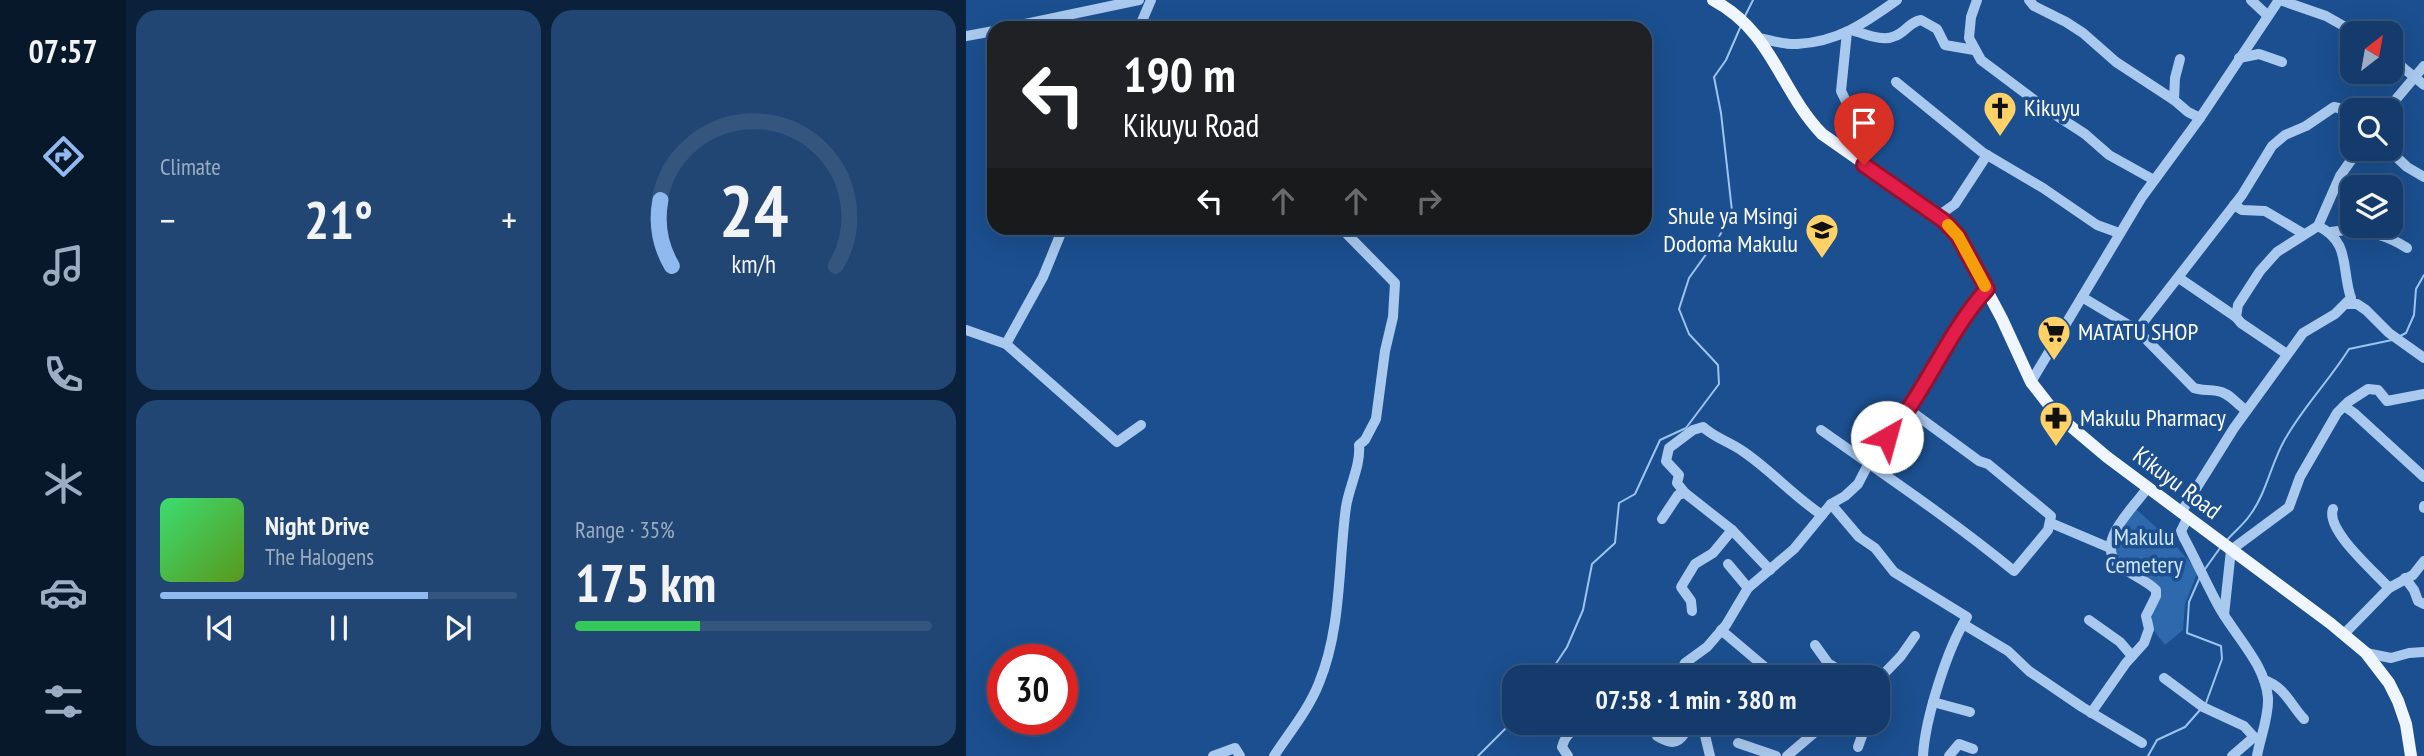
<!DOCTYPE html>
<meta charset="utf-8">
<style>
:root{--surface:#143b6b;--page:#214673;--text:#f1f3f6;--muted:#9dadc1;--line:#33557e;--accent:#90b9f0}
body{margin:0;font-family:"PT Sans Narrow",sans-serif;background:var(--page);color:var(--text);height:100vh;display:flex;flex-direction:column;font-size:26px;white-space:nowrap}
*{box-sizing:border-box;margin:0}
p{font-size:23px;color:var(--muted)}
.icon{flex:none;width:38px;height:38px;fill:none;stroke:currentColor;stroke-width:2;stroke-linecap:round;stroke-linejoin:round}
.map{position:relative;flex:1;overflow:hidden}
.panel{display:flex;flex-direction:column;gap:10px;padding:10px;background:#0b203b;width:840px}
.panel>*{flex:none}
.top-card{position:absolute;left:21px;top:21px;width:665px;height:214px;border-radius:21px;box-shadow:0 7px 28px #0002,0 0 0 2px var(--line);background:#202124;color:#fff;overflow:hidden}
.needle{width:46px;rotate:31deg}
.tools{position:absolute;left:1374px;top:21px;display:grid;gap:14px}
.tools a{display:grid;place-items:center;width:63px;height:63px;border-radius:14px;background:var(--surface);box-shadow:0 7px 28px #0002,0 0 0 2px var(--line);font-size:35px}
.speed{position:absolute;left:21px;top:644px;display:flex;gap:14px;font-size:35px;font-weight:700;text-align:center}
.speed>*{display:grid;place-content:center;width:91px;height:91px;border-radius:50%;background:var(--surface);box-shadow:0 7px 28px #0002,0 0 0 2px var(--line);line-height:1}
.speed .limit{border:10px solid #d22;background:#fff;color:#111}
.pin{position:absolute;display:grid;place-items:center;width:60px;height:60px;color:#fff;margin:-72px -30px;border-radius:50% 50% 50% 0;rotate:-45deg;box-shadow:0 0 7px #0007}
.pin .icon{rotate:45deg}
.me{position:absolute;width:77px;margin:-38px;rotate:38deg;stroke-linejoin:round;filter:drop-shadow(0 0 5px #0008)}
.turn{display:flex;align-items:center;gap:24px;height:147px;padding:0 21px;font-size:32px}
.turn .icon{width:91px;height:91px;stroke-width:2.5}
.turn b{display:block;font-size:49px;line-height:60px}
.lanes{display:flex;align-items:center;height:66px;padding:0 21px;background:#0003;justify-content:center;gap:35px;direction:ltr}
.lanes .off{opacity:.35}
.big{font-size:52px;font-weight:700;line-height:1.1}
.panel .tile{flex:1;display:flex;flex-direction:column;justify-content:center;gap:10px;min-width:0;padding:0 24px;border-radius:21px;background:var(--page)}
.panel .dial{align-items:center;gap:0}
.dial svg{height:182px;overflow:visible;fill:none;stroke:var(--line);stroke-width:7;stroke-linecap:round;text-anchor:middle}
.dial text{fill:var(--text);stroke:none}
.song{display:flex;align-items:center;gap:21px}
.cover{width:84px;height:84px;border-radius:10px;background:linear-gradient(135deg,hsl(140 70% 55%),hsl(90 70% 35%))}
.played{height:7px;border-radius:4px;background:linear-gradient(90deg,var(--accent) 75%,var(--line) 75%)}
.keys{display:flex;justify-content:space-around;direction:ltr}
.heat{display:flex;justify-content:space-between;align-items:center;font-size:38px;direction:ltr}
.charge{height:10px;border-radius:5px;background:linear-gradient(90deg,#34c759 35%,var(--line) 0)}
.panel .tiles{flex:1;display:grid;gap:10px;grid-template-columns:repeat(2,1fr)}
.trip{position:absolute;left:536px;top:665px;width:388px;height:70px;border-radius:21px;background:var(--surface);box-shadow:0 7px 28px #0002,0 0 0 2px var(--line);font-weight:700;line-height:70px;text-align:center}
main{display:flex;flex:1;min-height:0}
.tab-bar{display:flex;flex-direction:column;width:126px;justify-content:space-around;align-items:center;background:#08182b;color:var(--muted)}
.tab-bar .icon{width:49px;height:49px}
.tab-bar .active{color:var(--accent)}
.tab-bar b{font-size:32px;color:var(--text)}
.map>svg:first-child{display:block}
.green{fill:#2e69ad}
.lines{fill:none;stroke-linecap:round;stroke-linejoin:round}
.stream{stroke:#9cc4f0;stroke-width:2}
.minor{stroke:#a9c9ee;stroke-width:10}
.major{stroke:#f0f6ff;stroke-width:12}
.route-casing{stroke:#92132f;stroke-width:18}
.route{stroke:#e11d48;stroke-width:12}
.slow{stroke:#f59e0b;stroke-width:12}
.labels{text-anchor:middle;stroke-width:7;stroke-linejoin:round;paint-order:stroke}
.poi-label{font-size:24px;fill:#fff;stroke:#1b4f8f;text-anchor:start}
.street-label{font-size:24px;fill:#fff;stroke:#1b4f8f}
.park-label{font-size:24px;fill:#cfe3fa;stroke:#1b4f8f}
</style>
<main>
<nav class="tab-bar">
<b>07:57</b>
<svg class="icon active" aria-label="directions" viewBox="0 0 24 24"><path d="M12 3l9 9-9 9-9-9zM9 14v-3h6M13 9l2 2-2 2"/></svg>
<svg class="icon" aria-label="music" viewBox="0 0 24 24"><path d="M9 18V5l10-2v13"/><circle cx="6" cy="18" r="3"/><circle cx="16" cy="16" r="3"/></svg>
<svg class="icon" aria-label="phone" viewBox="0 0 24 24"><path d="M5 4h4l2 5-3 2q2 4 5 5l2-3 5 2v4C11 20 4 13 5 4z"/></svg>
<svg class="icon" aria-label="climate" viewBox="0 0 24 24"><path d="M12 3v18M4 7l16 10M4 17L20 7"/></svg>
<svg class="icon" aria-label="car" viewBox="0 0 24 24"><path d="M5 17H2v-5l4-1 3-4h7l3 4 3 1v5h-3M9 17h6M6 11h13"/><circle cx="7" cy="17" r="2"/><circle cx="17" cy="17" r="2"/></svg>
<svg class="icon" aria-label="filters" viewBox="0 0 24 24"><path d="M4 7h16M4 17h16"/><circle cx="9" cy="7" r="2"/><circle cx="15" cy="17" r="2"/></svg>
</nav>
<section class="panel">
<div class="tiles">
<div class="tile"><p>Climate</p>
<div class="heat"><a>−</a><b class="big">21°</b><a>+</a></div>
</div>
<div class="tile dial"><svg viewBox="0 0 100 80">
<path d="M14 69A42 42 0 1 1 86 69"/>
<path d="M14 69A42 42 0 0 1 9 40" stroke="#90b9f0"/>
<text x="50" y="56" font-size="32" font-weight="700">24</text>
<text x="50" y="72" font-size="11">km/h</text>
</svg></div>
<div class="tile">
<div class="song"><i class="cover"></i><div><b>Night Drive</b><p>The Halogens</p></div></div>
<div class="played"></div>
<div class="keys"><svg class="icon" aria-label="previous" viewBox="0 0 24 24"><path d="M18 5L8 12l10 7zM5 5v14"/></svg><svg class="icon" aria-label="pause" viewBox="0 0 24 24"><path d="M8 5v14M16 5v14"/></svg><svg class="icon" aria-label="next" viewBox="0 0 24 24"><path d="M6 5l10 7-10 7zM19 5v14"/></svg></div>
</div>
<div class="tile"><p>Range · 35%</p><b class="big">175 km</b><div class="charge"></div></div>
</div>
</section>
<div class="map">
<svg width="1458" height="756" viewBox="0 0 1458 756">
<rect width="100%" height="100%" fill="#1b4f8f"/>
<path class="green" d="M1170 509 1207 543 1232 571 1219 604 1217 630 1199 645 1185 627 1187 608 1195 596V589L1164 570 1152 558 1148 540Z"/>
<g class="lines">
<g class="stream">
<path d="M779 16 787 0"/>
<path d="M1434 336 1440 333 1448 315 1450 289 1458 275"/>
<path d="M1262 539C1269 531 1278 524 1284 515 1300 494 1305 464 1318 441 1336 408 1363 381 1383 349L1426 340"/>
<path d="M1239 569 1254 548"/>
<path d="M1234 577 1223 602 1221 633 1255 646 1256 659 1240 703"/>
<path d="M581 677 601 647 617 610 626 564 649 543 653 503 669 494 694 440 720 428 753 384 752 365 723 334 713 309 723 278 754 235 766 211 755 113 748 77 760 60 774 28"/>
<path d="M512 756 548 720"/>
<path d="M1182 756 1191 740 1219 727 1234 710"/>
</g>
<g class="minor">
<path d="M1011 0 1005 17 1003 38 1015 60 1079 108 1119 134 1143 155 1188 180"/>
<path d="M1063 0 1068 6 1100 22 1117 33 1150 62 1208 100 1222 112 1234 118"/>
<path d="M1285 0 1301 15"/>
<path d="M1314 0 1360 16 1390 33"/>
<path d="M40 28 173 0"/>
<path d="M173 28 185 0"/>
<path d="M888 31C900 34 917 42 929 36 940 32 943 22 955 20L971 29 979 45 1008 50"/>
<path d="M881 32 875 91 897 136 898 165"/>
<path d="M0 36 28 31"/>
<path d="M792 38C805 40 818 45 831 44 872 42 899 23 931 0"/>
<path d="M1424 57 1458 85"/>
<path d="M1273 58 1293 54 1316 62"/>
<path d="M930 82 1016 152 1077 188 1131 225 1153 233"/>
<path d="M1208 100 1209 78 1214 59"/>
<path d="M1421 110 1458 66"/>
<path d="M1422 149 1441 167 1458 177"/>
<path d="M1268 205 1276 210 1299 211 1338 234"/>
<path d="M972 216 989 204 1021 155"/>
<path d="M97 228 77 277 40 344 151 442 175 425"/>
<path d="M1365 232C1393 227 1417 233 1441 248"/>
<path d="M1213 278 1270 317"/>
<path d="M1116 297 1171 330 1228 388C1236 391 1243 389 1251 391 1263 392 1270 404 1280 410"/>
<path d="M1381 304H1391L1400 310 1423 333 1458 358"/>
<path d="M0 330 40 344"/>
<path d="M1171 330 1276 195 1306 146 1319 135 1340 126 1368 107 1386 111"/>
<path d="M1321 354 1275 323 1270 317 1272 305 1294 271 1311 252 1352 226 1374 176 1393 149"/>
<path d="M1065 382 1176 197 1234 118 1313 0"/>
<path d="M1378 406 1388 413 1458 477"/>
<path d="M855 430C920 476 986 520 1048 571L1082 530 1085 516 1022 464 1013 461 942 409"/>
<path d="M719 493 711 483 713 475 700 461 703 448 727 430 737 427C749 438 762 441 775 450 804 469 827 496 856 515"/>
<path d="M865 504 893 537 909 548 928 572 1001 617C981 649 959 719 957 756"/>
<path d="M1458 506V508"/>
<path d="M1367 509C1359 530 1409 572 1423 588"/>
<path d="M1216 511 1268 428 1337 333 1369 314 1385 298C1375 269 1385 242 1352 226"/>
<path d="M1222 517 1215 531 1218 538C1230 560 1240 583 1252 605 1268 635 1299 663 1302 698 1303 717 1294 738 1291 756"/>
<path d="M696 519 712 495 719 493 766 530 804 570"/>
<path d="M1085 523 1144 548"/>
<path d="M762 564 782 588"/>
<path d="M1439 578 1448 590 1452 601 1458 604"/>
<path d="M726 611 725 601 715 587 729 564 747 553 766 530"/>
<path d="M1258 615 1265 550 1323 507 1334 477 1371 413 1382 402 1402 389 1412 390 1421 401 1458 394"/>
<path d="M1123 620 1154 642 1166 656"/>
<path d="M997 624 1042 651 1063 671 1116 707 1176 743"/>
<path d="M755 630 800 668"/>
<path d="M1378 634 1423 588 1447 575 1458 561"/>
<path d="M849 645 872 677"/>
<path d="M1400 653 1425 658 1443 653 1458 652"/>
<path d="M865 665 883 677"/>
<path d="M700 677 716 669"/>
<path d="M719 677 716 669 719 663 741 647 760 625 782 588 828 549 865 504 879 496 892 484 910 449 942 409 978 353 992 326 1021 289"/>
<path d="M1198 678 1237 707 1278 726 1288 737"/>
<path d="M912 680 935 656 949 636"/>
<path d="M1298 680C1319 687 1324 704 1338 719"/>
<path d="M912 702 918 707"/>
<path d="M967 702 1004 712"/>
<path d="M1125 713 1160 663 1178 643 1183 629 1180 616 1190 596V590C1180 580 1165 575 1154 566 1126 543 1169 507 1182 487"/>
<path d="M736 723 744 756"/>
<path d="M843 723 852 731"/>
<path d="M691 736C712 749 714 739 726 723"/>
<path d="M772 743 810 756"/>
<path d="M892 747 897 733 896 723"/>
<path d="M247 756 269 748 274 756"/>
<path d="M308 756C323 733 343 709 353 683 376 627 372 565 380 507 383 487 395 465 393 445L399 440 410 419 419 351 427 317 429 283 375 228"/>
<path d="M602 756 596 747C600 732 608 731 620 723"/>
<path d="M821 756 848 733 869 723"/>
<path d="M983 756 993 744 1007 749"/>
<path d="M1266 756 1288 737 1293 740"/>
</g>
<path class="major" d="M747 0C807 32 813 89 856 134L946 197 978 221 992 236 1036 319 1065 382 1090 414 1141 457 1364 623 1400 653 1423 683 1432 701 1440 724 1445 756"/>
</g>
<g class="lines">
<defs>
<path id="route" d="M898 165 978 221 992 236 1021 289C981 333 960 392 921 437"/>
</defs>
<use href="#route" class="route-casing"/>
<use href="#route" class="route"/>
<path class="slow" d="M982 225 992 236 1019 286"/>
</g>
<defs>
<symbol id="church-pin" viewBox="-11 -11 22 30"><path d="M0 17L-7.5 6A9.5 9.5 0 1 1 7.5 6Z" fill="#ffd166" stroke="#1b4f8f"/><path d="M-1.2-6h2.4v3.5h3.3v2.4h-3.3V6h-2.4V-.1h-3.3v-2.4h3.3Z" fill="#111"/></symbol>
<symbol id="school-pin" viewBox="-11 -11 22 30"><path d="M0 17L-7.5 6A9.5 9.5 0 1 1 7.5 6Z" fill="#ffd166" stroke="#1b4f8f"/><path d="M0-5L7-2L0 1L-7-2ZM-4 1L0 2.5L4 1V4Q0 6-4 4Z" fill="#111"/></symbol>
<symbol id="supermarket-pin" viewBox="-11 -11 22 30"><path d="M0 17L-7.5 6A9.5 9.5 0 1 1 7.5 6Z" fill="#ffd166" stroke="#1b4f8f"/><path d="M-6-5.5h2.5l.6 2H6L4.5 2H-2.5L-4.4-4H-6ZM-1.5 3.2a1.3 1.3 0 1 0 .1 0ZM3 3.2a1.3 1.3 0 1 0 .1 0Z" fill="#111"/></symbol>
<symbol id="pharmacy-pin" viewBox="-11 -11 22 30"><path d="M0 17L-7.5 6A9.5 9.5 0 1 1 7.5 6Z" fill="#ffd166" stroke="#1b4f8f"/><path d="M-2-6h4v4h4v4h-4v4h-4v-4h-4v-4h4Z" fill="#111"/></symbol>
</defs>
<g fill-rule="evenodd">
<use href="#church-pin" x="1015" y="89" width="38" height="52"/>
<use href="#school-pin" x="837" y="211" width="38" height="52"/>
<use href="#supermarket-pin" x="1069" y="313" width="38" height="52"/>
<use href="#pharmacy-pin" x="1071" y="399" width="38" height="52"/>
</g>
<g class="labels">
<g class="poi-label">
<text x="1058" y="116">Kikuyu</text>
<text x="832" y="224" text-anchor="end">Shule ya Msingi<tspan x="832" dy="28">Dodoma Makulu</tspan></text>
<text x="1112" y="340">MATATU SHOP</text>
<text x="1114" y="426">Makulu Pharmacy</text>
</g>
<g class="street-label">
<text transform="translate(1211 483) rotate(37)" y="8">Kikuyu Road</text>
</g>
<g class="park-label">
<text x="1178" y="545">Makulu<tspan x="1178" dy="28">Cemetery</tspan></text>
</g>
</g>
</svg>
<div class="tools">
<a><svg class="needle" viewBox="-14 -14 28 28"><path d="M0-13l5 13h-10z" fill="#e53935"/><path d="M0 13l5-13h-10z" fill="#9dadc1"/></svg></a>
<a><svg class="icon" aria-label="search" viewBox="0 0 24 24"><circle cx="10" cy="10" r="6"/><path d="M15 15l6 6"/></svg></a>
<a><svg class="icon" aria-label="layers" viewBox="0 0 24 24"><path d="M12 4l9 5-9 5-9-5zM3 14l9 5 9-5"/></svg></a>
</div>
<div class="speed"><div class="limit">30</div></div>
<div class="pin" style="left:898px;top:165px;background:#d93025"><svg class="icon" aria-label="arrive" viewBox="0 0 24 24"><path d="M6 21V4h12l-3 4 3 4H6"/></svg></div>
<svg class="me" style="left:921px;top:437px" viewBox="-20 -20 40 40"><circle r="19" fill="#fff"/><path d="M0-13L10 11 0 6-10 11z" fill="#e11d48"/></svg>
<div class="trip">07:58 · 1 min · 380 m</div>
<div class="top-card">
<div class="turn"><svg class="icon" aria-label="left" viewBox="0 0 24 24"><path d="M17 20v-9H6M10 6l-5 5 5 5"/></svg><div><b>190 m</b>Kikuyu Road</div></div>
<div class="lanes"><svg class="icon" aria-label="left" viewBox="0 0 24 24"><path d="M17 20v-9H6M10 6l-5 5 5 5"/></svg><svg class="icon off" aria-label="ahead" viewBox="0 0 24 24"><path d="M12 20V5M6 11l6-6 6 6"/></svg><svg class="icon off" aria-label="ahead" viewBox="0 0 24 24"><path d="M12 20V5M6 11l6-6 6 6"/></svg><svg class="icon off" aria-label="right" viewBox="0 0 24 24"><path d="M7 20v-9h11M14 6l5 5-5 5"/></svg></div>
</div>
</div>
</main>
